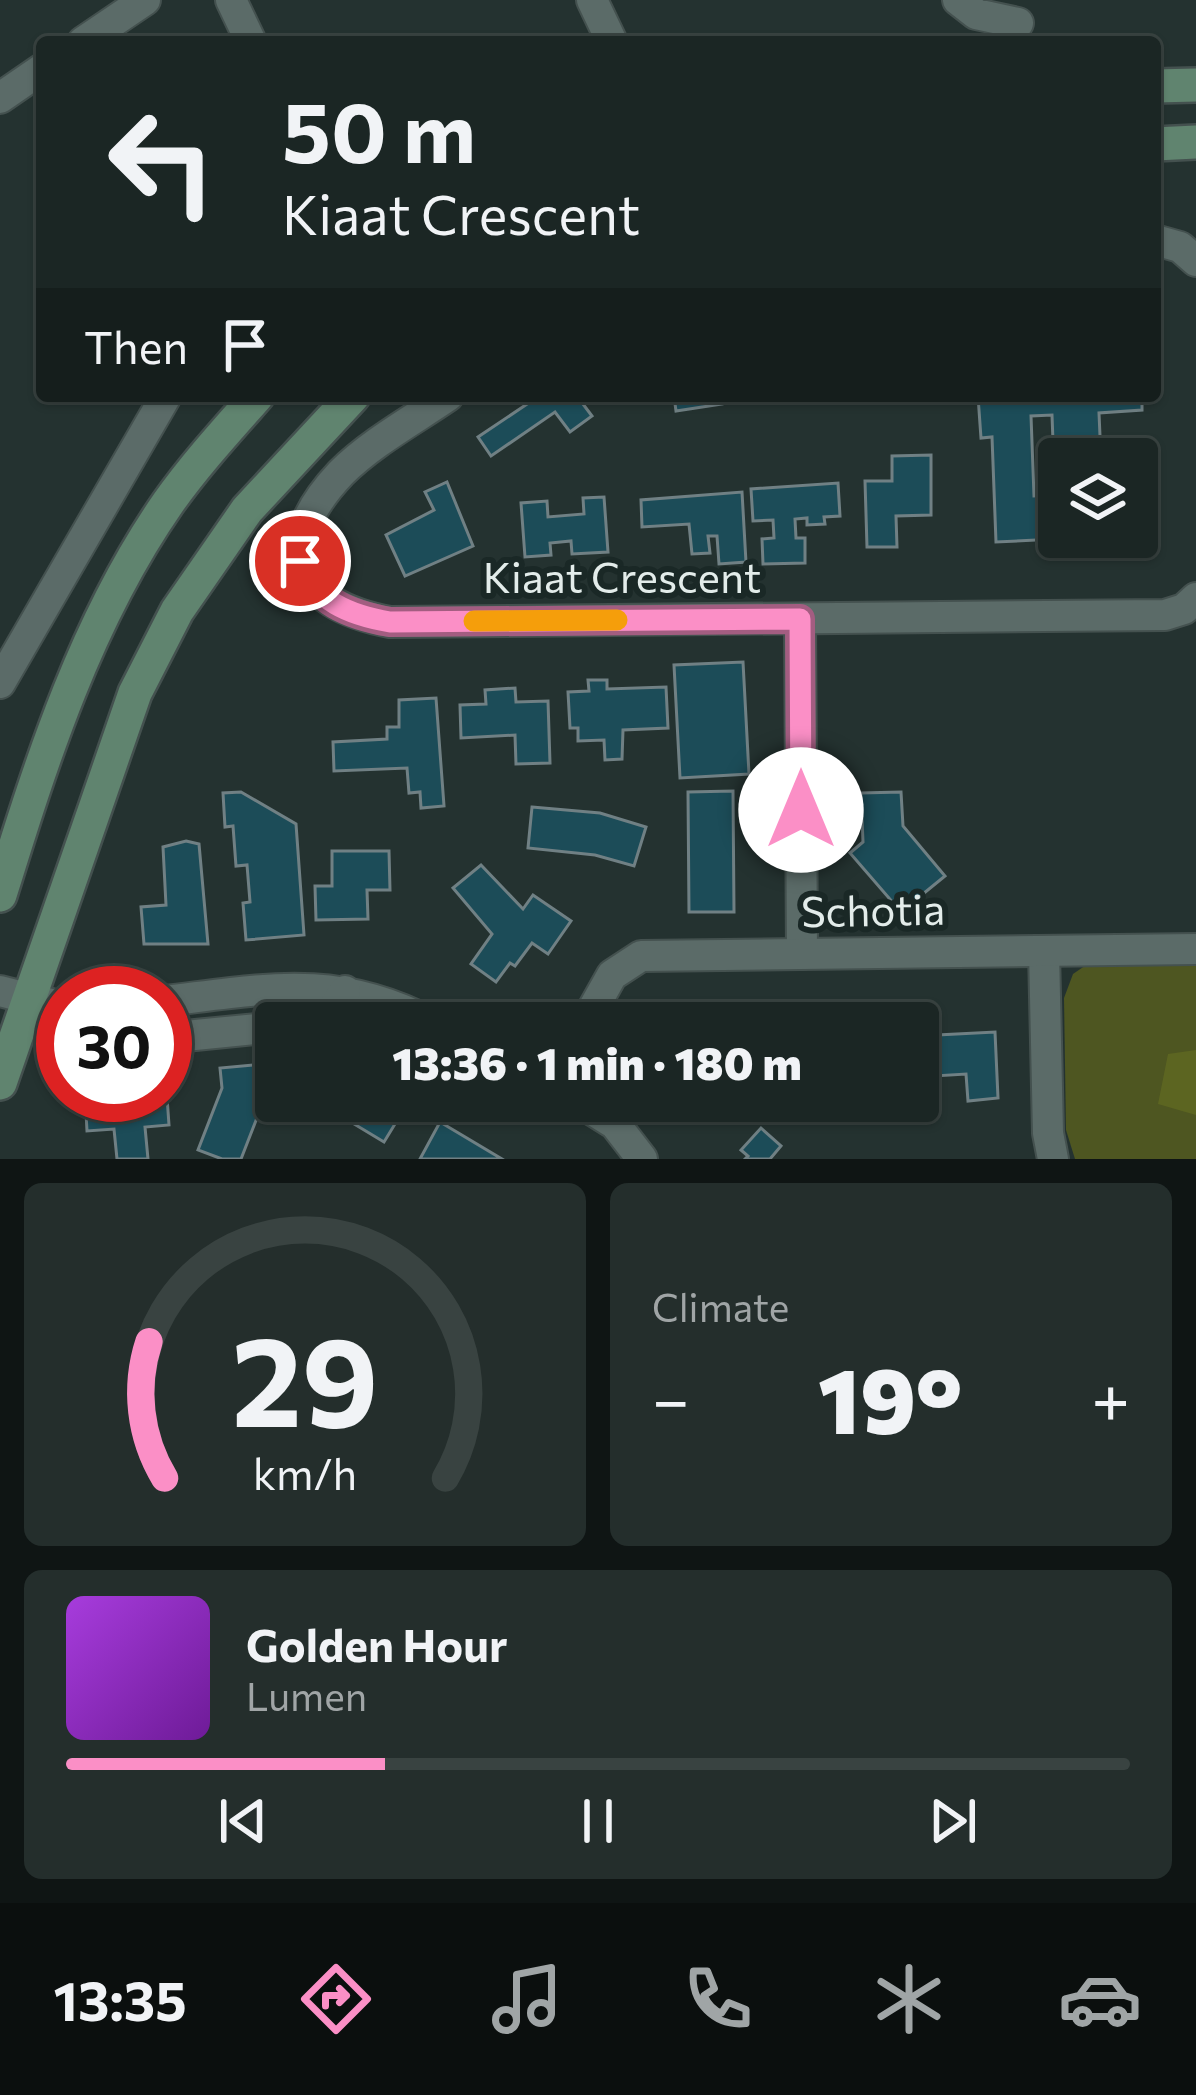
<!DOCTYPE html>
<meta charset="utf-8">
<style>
:root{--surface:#1b2624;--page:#242e2c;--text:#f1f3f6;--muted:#a0a5a6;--line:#394341;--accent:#fb8fc6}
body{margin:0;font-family:Commissioner,sans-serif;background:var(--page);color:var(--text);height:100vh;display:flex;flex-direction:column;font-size:45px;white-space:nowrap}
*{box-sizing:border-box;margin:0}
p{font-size:39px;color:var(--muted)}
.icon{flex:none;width:66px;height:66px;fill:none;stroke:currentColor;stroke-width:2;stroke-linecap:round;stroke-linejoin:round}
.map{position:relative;height:1159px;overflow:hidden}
.drawer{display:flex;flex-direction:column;gap:24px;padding:24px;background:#0f1514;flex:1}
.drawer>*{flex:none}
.banner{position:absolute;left:36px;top:36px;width:1125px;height:366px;border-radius:12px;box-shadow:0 3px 9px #0004,0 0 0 3px var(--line);background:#1b2624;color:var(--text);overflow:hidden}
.tools{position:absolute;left:1038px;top:438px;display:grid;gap:24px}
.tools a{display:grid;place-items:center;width:120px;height:120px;border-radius:12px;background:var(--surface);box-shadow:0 3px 9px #0004,0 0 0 3px var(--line);font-size:60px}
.speed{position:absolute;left:36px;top:966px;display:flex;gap:24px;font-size:60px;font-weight:700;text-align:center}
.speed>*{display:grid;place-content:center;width:156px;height:156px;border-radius:50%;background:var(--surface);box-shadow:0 3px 9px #0004,0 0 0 3px var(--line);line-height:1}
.speed .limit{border:18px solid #d22;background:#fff;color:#111}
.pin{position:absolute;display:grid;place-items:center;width:102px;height:102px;color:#fff;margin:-51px;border:6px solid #fff;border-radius:50%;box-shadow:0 3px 12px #0007}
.me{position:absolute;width:132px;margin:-66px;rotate:0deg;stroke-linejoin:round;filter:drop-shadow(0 0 9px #0008)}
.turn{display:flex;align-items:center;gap:42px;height:252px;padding:0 48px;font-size:54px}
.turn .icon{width:156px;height:156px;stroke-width:2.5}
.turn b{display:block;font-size:84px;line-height:102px}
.then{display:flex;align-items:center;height:114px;padding:0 48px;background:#0003;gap:24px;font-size:45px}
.big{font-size:90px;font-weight:800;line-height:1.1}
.drawer .tile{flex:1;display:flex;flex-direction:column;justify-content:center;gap:18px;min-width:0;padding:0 42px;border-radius:18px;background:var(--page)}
.drawer .dial{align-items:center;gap:0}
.dial svg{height:312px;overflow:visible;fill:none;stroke:var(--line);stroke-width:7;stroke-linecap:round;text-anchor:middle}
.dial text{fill:var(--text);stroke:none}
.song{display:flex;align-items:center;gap:36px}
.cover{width:144px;height:144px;border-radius:18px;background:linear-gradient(135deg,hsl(280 70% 55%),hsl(280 70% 35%))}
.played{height:12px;border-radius:6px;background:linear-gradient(90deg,var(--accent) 30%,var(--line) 30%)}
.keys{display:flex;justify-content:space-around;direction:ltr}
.heat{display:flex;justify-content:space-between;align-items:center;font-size:66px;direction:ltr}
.drawer .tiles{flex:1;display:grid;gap:24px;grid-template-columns:1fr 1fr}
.tile:last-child{grid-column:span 2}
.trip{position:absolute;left:255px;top:1002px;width:684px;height:120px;border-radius:12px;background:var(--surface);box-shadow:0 3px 9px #0004,0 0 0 3px var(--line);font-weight:800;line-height:120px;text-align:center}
.menu{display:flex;height:192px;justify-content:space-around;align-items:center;background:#0b0f0e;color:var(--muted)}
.menu .icon{width:84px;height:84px}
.menu .on{color:var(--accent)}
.menu b{font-size:54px;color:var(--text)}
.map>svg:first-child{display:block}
.green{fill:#4e5621}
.forest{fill:#5c6521}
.building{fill:#1c4c58;stroke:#708084;stroke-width:3;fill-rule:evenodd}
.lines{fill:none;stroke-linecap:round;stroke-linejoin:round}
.minor-casing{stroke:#44514f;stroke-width:34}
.secondary-casing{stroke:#44514f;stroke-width:38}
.minor{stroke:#5b6b68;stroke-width:30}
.secondary{stroke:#60846f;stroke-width:33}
.route-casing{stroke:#a35d81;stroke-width:30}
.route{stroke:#fb8fc6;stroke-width:21}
.slow{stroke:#f59e0b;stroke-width:21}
.labels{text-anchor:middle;stroke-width:12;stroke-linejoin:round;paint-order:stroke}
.street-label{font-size:42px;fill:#e3ecea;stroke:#1a2826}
</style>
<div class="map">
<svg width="1196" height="1159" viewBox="0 0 1196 1159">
<rect width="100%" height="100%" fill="#243230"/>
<path class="green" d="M1196 960V1159H1075L1066 1130 1064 998 1073 974 1089 963Z"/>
<path class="forest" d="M1196 1050V1115L1158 1104 1168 1054Z"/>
<g class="building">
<path d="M539 396H577L592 416 570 432 555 412 491 456 478 437Z"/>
<path d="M674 396H721L722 404 676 411Z"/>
<path d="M978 396H1142V410L1099 413 1101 459H1059V537H1113H1103L1104 547 1057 549 1056 539 996 542 992 437 981 438ZM1052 415 1055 495 1034 496 1031 416Z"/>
<path d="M931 455V515L896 516 897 547H867L865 481H892V456Z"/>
<path d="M447 482 473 546 405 576 386 535 434 510 425 492Z"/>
<path d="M838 483 840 516 824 517 825 524 807 525V518L795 519 796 538H805V563L763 564 762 539 774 538 773 520 753 521 751 489Z"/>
<path d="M742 492 746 562 719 564 717 536H708L710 553 692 554 689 524 642 527 641 500Z"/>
<path d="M604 497 608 552 572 554 571 541 550 543 551 555 525 557 521 503 547 501 548 517 584 514 583 498Z"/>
<path d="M743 662 749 774 680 778 674 665Z"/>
<path d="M588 680H607V689L666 687 668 728 623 730 622 759 605 760 604 740 578 741V728H570L568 692 589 691Z"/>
<path d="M515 688 516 702 548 701 550 763 516 764 515 735 461 738 460 705 486 704 485 690Z"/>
<path d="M436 698 444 806 421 808 420 792 409 793 407 768 334 771 333 742 387 739V727H399V700Z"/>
<path d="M733 791 734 912H689L688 792Z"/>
<path d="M241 792 296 824 304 935 246 940 243 903 250 902 247 865 236 866 233 826 225 827 223 793Z"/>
<path d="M901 792 903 826 945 876 901 912 850 853 863 842 861 793Z"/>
<path d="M532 807 600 813 646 827 634 866 595 855 528 848Z"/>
<path d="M186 841 199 844 208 944H144L141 907 166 905 163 847Z"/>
<path d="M332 851H389L390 890H367L368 919 316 920 315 886H332Z"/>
<path d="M481 865 523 909 533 895 571 921 548 954 532 943 515 966 510 963 496 982 471 964 492 934 453 888Z"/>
<path d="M675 1003 706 1023H663Z"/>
<path d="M835 1004 837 1017 879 1004 885 1023H815L821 1021 819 1006Z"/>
<path d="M726 1006 752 1023H716Z"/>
<path d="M995 1032 998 1098 968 1101 966 1074 918 1077V1036Z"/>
<path d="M265 1064 267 1092 241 1159H222L198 1150 222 1088 220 1068Z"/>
<path d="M166 1083 169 1125 145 1127 148 1159H117L114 1129 87 1131 85 1095H165Z"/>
<path d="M316 1101H409L384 1142Z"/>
<path d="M440 1122 502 1159H420Z"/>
<path d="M761 1128 781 1146 770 1159H745L748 1156 741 1150Z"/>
</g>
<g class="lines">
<defs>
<g id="minor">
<path d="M231 0 251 42"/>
<path d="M592 0 612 42"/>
<path d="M958 0 976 14 1018 23"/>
<path d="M83 42 145 0"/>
<path d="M0 98 42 69"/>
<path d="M1155 240 1180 247 1196 261"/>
<path d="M448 396C413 420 371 443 341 473 272 546 293 604 390 622L1165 615 1184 609 1196 598"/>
<path d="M800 619 802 954"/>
<path d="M0 683 166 396"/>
<path d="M1044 951 1048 1133 1053 1159"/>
<path d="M0 991 63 1007"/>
<path d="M165 1001C266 989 336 973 431 1023"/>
<path d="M314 1023 332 1010 345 991"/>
<path d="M585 1023 612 975 641 956 1196 949"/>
<path d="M165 1038 276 1027"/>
<path d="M578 1101 615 1124 642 1159"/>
</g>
<g id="secondary">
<path d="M1155 86 1196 85"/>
<path d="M1155 144 1196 142"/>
<path d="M0 895C42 759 86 621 168 503 195 465 226 431 257 396"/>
<path d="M0 1083 135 693 177 611 247 510 353 396"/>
</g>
</defs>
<use href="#minor" class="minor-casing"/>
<use href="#secondary" class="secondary-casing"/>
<use href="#minor" class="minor"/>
<use href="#secondary" class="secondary"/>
</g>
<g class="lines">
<defs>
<path id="route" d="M300 561C315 602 350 615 390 622L800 619 801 810"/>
</defs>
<use href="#route" class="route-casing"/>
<use href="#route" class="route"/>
<path class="slow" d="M474 621 617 620"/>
</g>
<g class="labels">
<g class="street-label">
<text x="622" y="593">Kiaat Crescent</text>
<text transform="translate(873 911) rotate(-1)" y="15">Schotia</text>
</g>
</g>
</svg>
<div class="tools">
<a><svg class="icon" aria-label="layers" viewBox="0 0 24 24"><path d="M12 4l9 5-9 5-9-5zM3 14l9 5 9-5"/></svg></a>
</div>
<div class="speed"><div class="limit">30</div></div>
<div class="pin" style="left:300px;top:561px;background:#d93025"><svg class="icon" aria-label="arrive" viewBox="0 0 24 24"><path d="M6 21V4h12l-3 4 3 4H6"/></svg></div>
<svg class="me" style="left:801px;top:810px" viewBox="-20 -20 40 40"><circle r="19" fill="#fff"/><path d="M0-13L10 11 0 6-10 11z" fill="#fb8fc6"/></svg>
<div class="trip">13:36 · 1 min · 180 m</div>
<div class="banner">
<div class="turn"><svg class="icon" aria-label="left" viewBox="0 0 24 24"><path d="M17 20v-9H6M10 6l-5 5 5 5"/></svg><div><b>50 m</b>Kiaat Crescent</div></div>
<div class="then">Then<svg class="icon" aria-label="arrive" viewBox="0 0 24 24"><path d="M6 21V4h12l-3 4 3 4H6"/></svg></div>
</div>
</div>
<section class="drawer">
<div class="tiles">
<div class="tile dial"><svg viewBox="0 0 100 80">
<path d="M14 69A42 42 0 1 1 86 69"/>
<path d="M14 69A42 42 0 0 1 10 34" stroke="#fb8fc6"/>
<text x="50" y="56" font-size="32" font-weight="700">29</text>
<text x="50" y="72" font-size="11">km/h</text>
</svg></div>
<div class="tile"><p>Climate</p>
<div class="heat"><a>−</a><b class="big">19°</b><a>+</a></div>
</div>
<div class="tile">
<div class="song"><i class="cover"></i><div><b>Golden Hour</b><p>Lumen</p></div></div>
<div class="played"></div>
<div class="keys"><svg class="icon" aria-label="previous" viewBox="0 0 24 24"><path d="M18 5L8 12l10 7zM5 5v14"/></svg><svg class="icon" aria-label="pause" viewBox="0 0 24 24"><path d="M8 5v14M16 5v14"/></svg><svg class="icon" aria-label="next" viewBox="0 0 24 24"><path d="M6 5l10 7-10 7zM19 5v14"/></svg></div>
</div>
</div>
</section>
<nav class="menu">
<b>13:35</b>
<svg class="icon on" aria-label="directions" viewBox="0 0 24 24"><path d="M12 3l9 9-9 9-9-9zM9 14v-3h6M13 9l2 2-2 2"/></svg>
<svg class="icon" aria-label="music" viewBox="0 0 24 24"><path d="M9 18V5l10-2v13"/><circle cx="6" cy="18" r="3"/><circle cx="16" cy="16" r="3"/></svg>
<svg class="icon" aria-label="phone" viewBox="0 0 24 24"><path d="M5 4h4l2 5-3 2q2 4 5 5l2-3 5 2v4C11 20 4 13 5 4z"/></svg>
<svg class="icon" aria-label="climate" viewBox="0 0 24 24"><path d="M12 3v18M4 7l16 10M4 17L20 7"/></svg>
<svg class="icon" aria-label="car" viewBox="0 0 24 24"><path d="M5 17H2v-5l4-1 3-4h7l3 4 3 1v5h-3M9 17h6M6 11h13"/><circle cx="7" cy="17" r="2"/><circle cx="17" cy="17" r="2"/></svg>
</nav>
